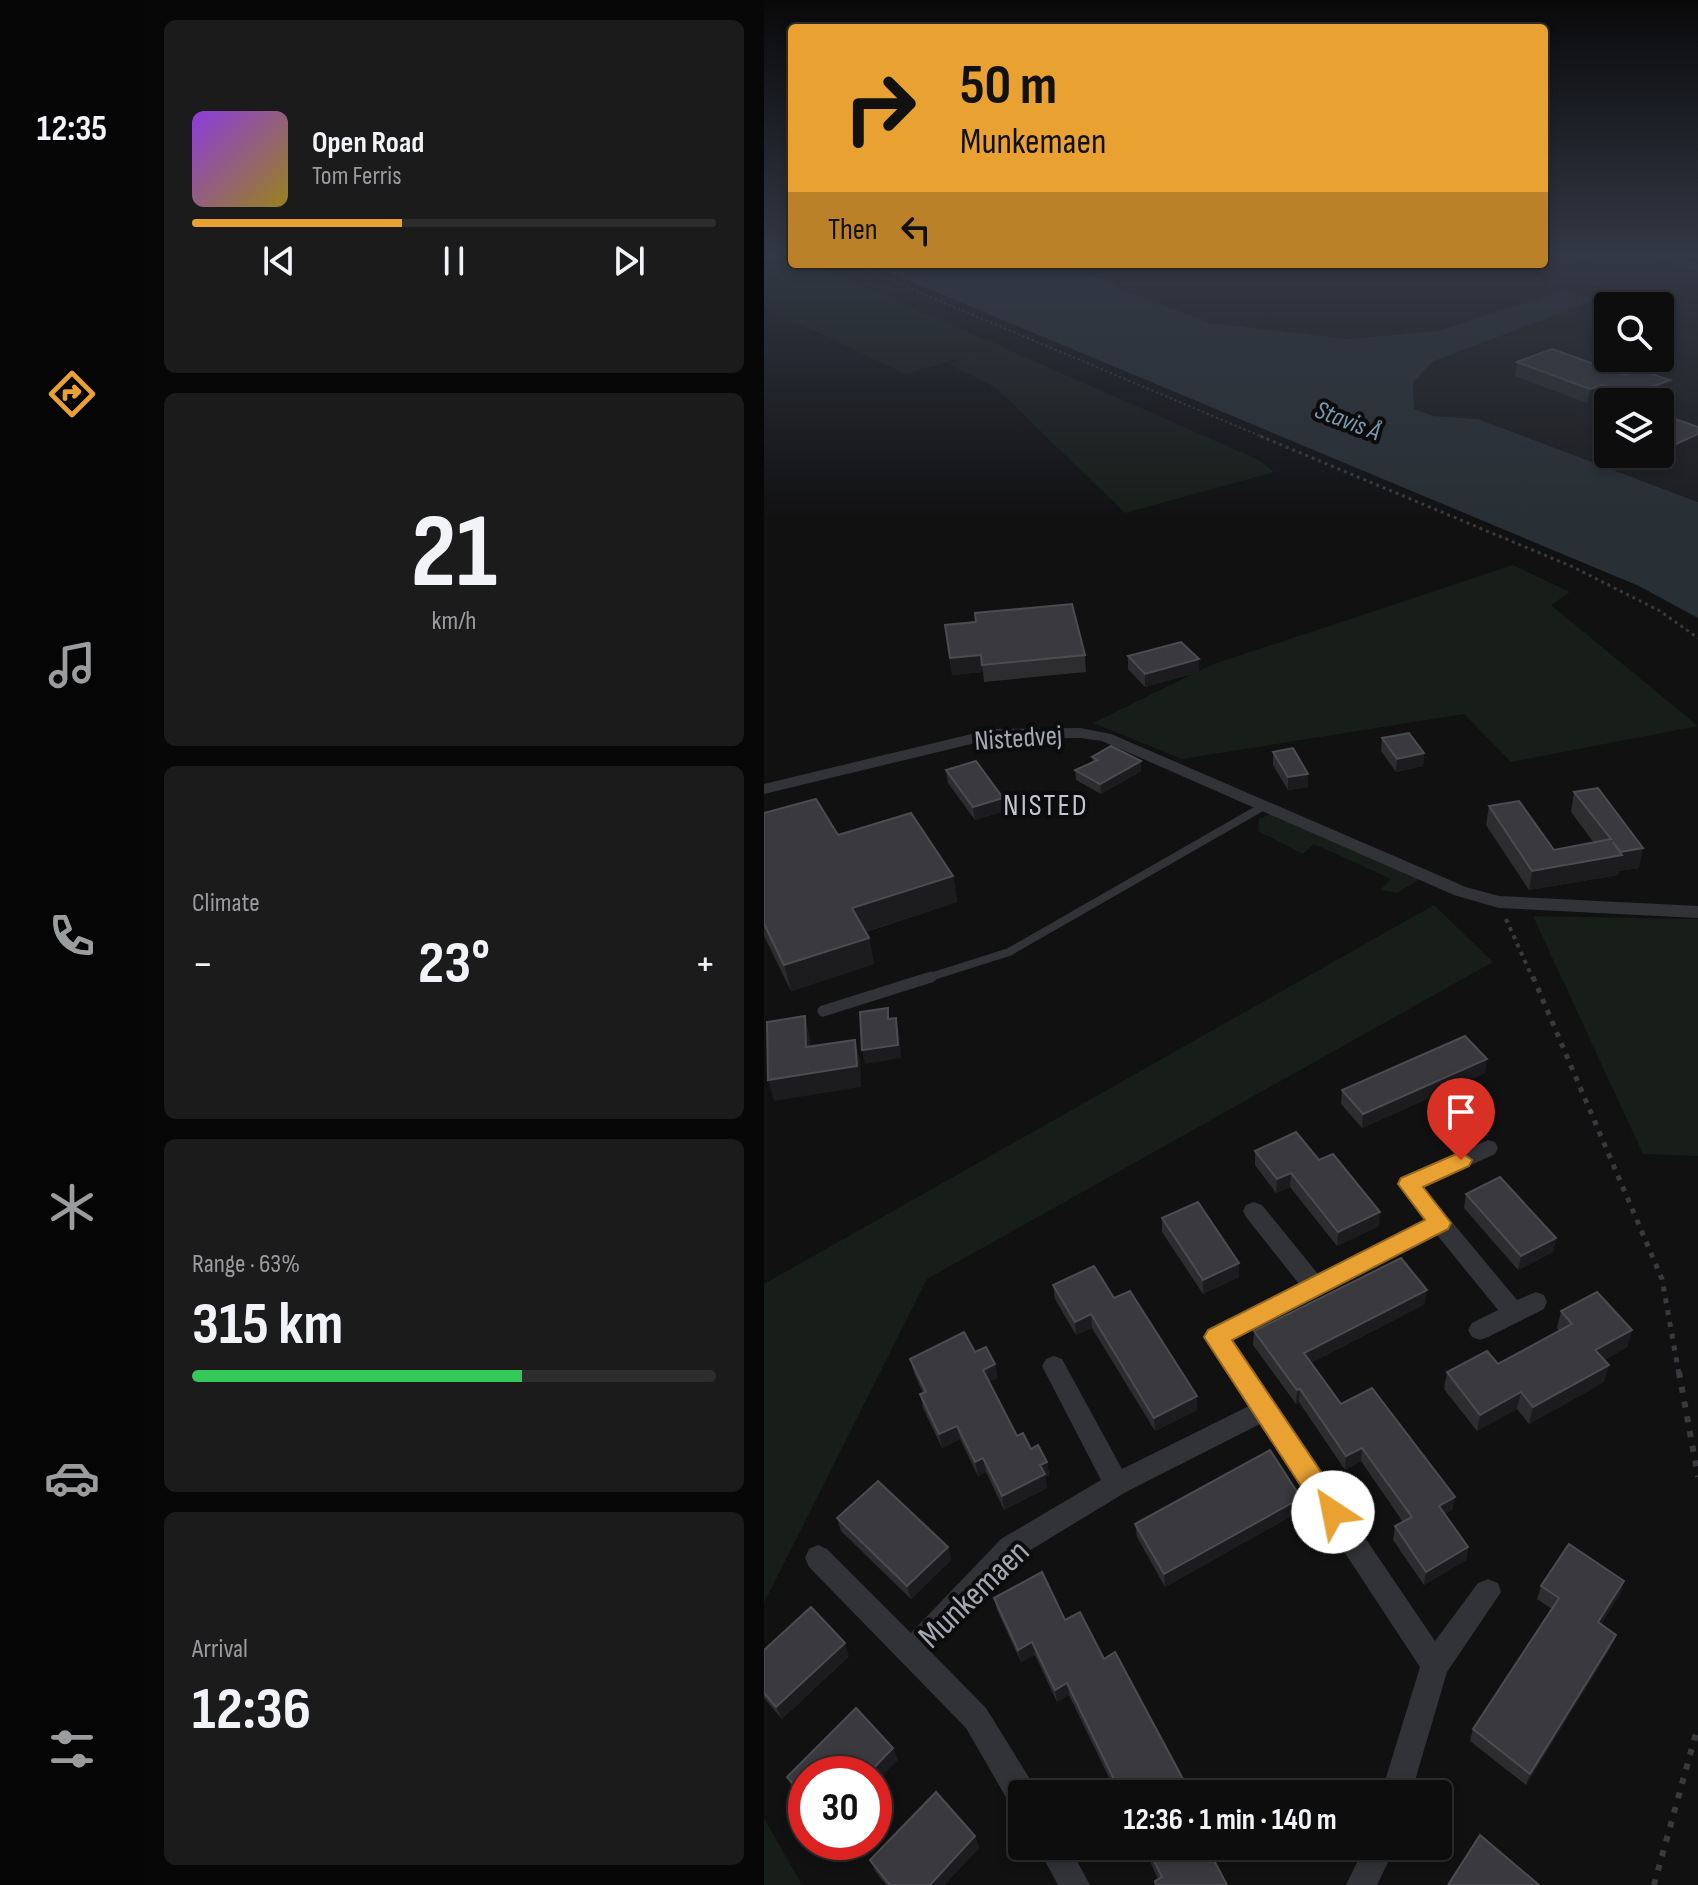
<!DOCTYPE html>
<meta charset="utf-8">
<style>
:root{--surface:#0d0d0e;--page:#1b1b1c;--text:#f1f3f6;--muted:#9a9c9e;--line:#2d2d2e;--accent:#e9a232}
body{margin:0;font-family:"Sofia Sans Condensed",sans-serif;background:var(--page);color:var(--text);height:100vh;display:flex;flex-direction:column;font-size:30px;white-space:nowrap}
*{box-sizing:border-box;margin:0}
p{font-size:26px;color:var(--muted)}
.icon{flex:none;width:44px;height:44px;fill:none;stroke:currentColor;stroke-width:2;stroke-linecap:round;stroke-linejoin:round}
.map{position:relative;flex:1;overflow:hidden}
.drawer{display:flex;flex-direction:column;gap:20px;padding:20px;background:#070708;width:620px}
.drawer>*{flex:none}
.banner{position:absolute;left:24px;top:24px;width:760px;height:244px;border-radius:8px;box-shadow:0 4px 12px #0003,0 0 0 2px var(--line);background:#e9a232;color:#111;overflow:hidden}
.fabs{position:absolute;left:830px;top:292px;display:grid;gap:16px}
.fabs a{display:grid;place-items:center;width:80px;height:80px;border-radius:8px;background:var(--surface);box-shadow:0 4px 12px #0003,0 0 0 2px var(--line);font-size:40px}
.speed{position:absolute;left:24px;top:1756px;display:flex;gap:16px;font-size:40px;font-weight:700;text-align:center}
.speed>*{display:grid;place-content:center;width:104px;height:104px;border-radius:50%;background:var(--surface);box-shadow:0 4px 12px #0003,0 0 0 2px var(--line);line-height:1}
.speed .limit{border:12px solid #d22;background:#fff;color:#111}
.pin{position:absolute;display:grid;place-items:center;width:68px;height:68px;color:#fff;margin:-82px -34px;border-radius:50% 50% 50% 0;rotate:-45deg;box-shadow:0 0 8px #0007}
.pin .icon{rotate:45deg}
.me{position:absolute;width:88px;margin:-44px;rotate:326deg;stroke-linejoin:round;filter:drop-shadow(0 0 6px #0008)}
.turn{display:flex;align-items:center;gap:28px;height:168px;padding:0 40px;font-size:36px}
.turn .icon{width:104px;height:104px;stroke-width:2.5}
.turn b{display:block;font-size:56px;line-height:68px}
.then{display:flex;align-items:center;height:76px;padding:0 40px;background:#0003;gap:16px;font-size:30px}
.big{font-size:60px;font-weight:700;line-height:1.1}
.drawer .card{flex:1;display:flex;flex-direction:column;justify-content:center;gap:12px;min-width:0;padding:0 28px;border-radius:12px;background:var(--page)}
.drawer .dial{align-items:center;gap:0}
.dial b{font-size:104px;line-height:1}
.song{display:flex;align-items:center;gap:24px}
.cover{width:96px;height:96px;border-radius:12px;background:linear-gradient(135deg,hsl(270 70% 55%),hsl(50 70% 35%))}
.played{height:8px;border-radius:4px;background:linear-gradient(90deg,var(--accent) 40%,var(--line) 40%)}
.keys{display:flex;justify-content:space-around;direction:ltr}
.heat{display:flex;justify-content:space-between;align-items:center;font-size:44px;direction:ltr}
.charge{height:12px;border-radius:6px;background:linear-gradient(90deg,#34c759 63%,var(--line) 0)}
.trip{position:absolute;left:244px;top:1780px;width:444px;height:80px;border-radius:8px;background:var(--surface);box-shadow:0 4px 12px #0003,0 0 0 2px var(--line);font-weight:700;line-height:80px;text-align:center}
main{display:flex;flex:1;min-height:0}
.tab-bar{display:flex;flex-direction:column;width:144px;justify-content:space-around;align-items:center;background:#050506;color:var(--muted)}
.tab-bar .icon{width:56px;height:56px}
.tab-bar .current{color:var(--accent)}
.tab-bar b{font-size:36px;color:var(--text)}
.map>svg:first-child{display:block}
.built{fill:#1d1d1f;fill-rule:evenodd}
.green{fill:#171d18}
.water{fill:#283035}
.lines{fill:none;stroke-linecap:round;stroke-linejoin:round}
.path-far4{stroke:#383a3e;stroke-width:2;stroke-dasharray:2 3;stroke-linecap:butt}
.path-far3{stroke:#383a3e;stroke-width:3;stroke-dasharray:3 4;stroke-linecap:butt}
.path-far2{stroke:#383a3e;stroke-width:4;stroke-dasharray:4 5;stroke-linecap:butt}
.path-far1{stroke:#383a3e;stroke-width:5;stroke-dasharray:5 7;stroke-linecap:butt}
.path{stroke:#383a3e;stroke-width:6;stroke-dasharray:6 9;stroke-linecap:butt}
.lane-far1{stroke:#323337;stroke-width:8}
.lane{stroke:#323337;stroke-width:11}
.street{fill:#323337;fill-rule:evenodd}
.secondary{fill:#404247;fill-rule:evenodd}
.wall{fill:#2d2d30}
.shaded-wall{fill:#1c1c1e}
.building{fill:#3a3a3e;stroke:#4a4c50;stroke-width:2}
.route{fill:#e9a232;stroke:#976920;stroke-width:2}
.labels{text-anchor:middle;stroke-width:8;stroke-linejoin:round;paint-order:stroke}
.far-water-label{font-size:26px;font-style:italic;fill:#7a98ad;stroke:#0c0c0d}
.street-label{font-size:28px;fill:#a3a8b2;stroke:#0c0c0d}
.neighbourhood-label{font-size:30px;letter-spacing:2px;fill:#c3c7cf;stroke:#0c0c0d}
.near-street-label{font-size:34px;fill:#a3a8b2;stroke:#0c0c0d}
</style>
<main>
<nav class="tab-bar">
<b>12:35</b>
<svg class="icon current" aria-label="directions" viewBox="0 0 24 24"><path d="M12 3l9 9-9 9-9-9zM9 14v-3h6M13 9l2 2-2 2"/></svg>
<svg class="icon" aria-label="music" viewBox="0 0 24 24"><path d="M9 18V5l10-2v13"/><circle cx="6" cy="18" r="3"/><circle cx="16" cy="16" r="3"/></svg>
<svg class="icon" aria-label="phone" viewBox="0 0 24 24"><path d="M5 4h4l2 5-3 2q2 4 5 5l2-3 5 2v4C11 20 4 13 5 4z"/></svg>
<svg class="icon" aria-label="climate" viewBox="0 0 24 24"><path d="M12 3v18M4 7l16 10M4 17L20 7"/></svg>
<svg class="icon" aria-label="car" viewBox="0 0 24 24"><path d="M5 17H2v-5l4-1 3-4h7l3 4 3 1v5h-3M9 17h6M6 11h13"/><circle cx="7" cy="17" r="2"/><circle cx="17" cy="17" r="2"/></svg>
<svg class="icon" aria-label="filters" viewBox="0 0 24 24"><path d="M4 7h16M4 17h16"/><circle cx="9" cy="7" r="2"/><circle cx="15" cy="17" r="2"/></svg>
</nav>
<section class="drawer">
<div class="card">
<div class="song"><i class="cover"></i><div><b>Open Road</b><p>Tom Ferris</p></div></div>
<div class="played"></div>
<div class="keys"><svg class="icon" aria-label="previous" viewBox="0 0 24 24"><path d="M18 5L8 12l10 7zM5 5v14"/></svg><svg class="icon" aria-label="pause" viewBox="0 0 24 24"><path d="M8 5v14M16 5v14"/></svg><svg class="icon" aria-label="next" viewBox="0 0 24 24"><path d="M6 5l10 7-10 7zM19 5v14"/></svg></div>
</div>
<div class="card dial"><b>21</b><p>km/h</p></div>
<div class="card"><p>Climate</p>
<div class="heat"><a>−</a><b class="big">23°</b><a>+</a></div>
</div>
<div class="card"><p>Range · 63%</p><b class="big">315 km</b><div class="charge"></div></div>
<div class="card"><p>Arrival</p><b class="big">12:36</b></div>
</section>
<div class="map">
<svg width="934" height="1885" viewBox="0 0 934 1885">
<rect width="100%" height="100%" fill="#111112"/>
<path class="built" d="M780 254H875L934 271V502L714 419 668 416 650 409 649 383 668 362 832 299 697 323 674 331 584 339 447 323 352 288 339 278 301 264H780ZM844 306H896V358H844ZM844 402H896V454H844Z"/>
<g class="green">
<path d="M0 254H27L28 264H49L495 460 510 472 361 513 232 388 185 364 208 355 141 374 0 307Z"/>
<path d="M749 565 806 592 787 605 934 726 747 762 700 714 418 759 329 723 447 665Z"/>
<path d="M507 814 656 879 633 893 616 890 627 879 550 844 539 854 494 831 495 819Z"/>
<path d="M670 905 729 962 163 1279 0 1603V1284Z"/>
<path d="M769 916 934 919V1156L879 1154Z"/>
<path d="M0 1818 38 1885H0Z"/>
</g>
<path class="water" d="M105 264H301L339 278 352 288 447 323 584 339 674 331 798 290 834 299 668 362 649 383 650 409 669 416 714 419 934 502V618L875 586Z"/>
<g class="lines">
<path class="path-far4" d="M88 264 501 438"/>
<path class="path-far3" d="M496 436 809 567 896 611 934 638"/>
<path class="path-far2" d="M742 919 769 979"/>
<path class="path-far1" d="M769 977 898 1279 915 1374"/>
<g class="path">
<path d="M915 1372 934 1477"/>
<path d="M890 1885 934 1726"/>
</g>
<path class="lane-far1" d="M160 979 245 952 500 806"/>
<path class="lane" d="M59 1011 167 977"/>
<g class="street">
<path d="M316 728 347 734 702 887 735 896 934 906V918L735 908 690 895 338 741 316 738 228 739 0 794V784L228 729Z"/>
<path d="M724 1140 731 1142 734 1148 731 1154 659 1187 753 1300 772 1292 780 1295 783 1302 780 1309 724 1337 716 1340 708 1337 704 1330 708 1323 734 1310 673 1235 467 1340 671 1641 714 1583 724 1579 734 1583 737 1592 683 1672 647 1794H617L656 1667 496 1424 362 1492 255 1557 167 1652 222 1708 269 1784 272 1794H258V1810L247 1806 202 1728 45 1567 41 1558 45 1549 54 1545 63 1549 147 1633 237 1539 337 1480 278 1366 282 1359 290 1356 298 1359 358 1469 485 1406 440 1337 444 1330 535 1284 482 1217 479 1211 482 1205 490 1202 498 1205 554 1274 661 1220 633 1184 636 1178Z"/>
<path d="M273 1846H305L326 1885H294Z"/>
<path d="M601 1846H632L613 1885H582Z"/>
</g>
<path class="secondary" d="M882 254H903L934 264V272Z"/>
</g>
<g class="wall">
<path d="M801 254H848L826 262Z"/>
<path d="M913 254H934V260Z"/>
<path d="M753 362 903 394 884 402H845L836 399 823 403 751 376Z"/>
<path d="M896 423 934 427 907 461 889 454H896Z"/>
<path d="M181 625 321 655 322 672 220 682 219 672 188 675Z"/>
<path d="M364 656 435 659V672L381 687 364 669Z"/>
<path d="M618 738 660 753 659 766 632 772 617 751Z"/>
<path d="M509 752 544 774V787L524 790 509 765Z"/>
<path d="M328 757 377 771 337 794 312 780 311 770 329 762Z"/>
<path d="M182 770 240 811 211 820 184 783Z"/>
<path d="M810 792 875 868 855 871 854 875 765 890 722 825 725 806 790 850 830 843 807 812Z"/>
<path d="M0 813 74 835 189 876 193 902 102 932 105 938 110 964 27 991 0 936Z"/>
<path d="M721 1073 598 1128 577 1104 578 1090Z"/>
<path d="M491 1151 555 1160 615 1226 573 1246 526 1187 512 1193 491 1165Z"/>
<path d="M702 1194 792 1238 789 1252 754 1270 700 1208Z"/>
<path d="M398 1218 475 1263V1277L439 1294 398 1232Z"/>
<path d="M289 1285 350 1298 433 1410 391 1431 328 1328 312 1335 291 1299Z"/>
<path d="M661 1304 547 1363 577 1404 691 1497 688 1510 681 1514 704 1547 702 1560 660 1585 629 1540 631 1526 639 1522 597 1461 581 1470 535 1402 532 1404 489 1345 490 1331Z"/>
<path d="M797 1311 868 1330 863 1347 840 1360V1382L765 1424 753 1409 713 1431 680 1389 683 1372 734 1364 795 1331 793 1328Z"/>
<path d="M211 1352 231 1364 233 1378 225 1382 253 1436 283 1462 285 1475 281 1477 283 1488 240 1510 222 1472 214 1476 196 1439 178 1448 159 1408 156 1394 159 1393 150 1373 146 1359Z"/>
<path d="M537 1498 536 1511 401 1587 373 1537 371 1524Z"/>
<path d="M73 1518 184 1547 187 1560 147 1599 77 1531Z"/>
<path d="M860 1581 856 1594 837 1624 847 1647 762 1785 706 1741 709 1729 788 1609 773 1599 777 1586Z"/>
<path d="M230 1598 301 1620 340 1659 427 1794H353L305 1695 293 1702 271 1655 257 1662 233 1610Z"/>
<path d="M0 1650 85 1656 18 1719 0 1698Z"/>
<path d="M134 1760 42 1774V1804L29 1788 23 1777Z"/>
<path d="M211 1836 215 1848 180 1885H122L111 1871 106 1860Z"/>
<path d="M379 1846H452V1853L448 1856 463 1885H391V1881L394 1879Z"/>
</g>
<g class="shaded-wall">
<path d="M827 254H848L826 262Z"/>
<path d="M906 380 903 394 884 402H866L867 395Z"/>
<path d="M838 385 836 399 823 403 826 389Z"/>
<path d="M934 434V449L907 461 910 445Z"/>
<path d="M217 655 219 672 188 675 186 658Z"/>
<path d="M435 659V672L381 687V674Z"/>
<path d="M660 753 659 766 632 772 633 759Z"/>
<path d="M377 761V771L337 794 336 784Z"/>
<path d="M544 774V787L524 790V777Z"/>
<path d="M239 798 240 811 211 820 209 807Z"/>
<path d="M879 848 875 868 855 871 854 875 765 890 768 871Z"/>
<path d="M189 876 193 902 94 934 88 908Z"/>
<path d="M105 938 110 964 27 991 20 965Z"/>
<path d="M41 1016 46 1037 47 1068 42 1047Z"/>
<path d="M132 1018 135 1032 137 1058 101 1064 98 1050Z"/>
<path d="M91 1040 96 1060 97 1087 10 1101 4 1080Z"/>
<path d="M723 1059 721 1073 598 1128 599 1114Z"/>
<path d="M527 1173 526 1187 512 1193 513 1179Z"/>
<path d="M616 1212 615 1226 573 1246 574 1232Z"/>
<path d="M792 1238 789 1252 754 1270 757 1256Z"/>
<path d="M475 1263V1277L439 1294V1280Z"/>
<path d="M663 1290 661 1304 540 1367V1353Z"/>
<path d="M327 1314 328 1328 312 1335 311 1322Z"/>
<path d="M868 1330 863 1347 827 1367 831 1350Z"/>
<path d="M231 1364 233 1378 222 1384 219 1370Z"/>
<path d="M845 1365 840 1382 765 1424 769 1407Z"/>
<path d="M536 1389 535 1402 532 1404 533 1390Z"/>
<path d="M757 1392 753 1409 713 1431 716 1415Z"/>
<path d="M433 1396V1410L391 1431 390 1418Z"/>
<path d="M193 1426 196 1439 178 1448 175 1434Z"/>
<path d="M598 1448 597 1461 581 1470 582 1456Z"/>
<path d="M219 1458 222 1472 214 1476 211 1462Z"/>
<path d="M283 1462 285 1475 281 1477 283 1488 240 1510 238 1496 276 1465Z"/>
<path d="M691 1497 688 1510 673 1519 675 1506Z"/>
<path d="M537 1498 536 1511 401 1587 400 1574Z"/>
<path d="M184 1547 187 1560 147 1599 143 1586Z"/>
<path d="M704 1547 702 1560 660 1585 662 1572Z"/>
<path d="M860 1581 856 1594 830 1635 834 1622Z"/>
<path d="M852 1635 847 1647 762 1785 766 1774Z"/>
<path d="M268 1642 271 1655 257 1662 254 1650Z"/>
<path d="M81 1643 85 1656 18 1719 12 1707Z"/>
<path d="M303 1683 305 1695 293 1702 291 1690Z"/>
<path d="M129 1748 134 1760 110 1784V1774H104Z"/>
<path d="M211 1836 215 1848 180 1885H166Z"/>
<path d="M446 1846H452V1853L444 1858 443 1847Z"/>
</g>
<g class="building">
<path d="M788 349 861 375 876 370 906 380 867 395 838 385 826 389 753 362Z"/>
<path d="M908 418 934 427V434L910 445 896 440V423Z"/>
<path d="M308 604 321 655 218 665 217 655 186 658 181 625 212 622 211 613Z"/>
<path d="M417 642 435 659 381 674 364 656Z"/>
<path d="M645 733 660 753 633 759 618 738Z"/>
<path d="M347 746 377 761 336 784 311 770 334 760 328 757Z"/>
<path d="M529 748 544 774 524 777 509 752Z"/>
<path d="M212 761 239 798 209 807 182 770Z"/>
<path d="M834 788 879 848 857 852 849 842 858 855 768 871 725 806 755 801 790 850 847 839 810 792Z"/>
<path d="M52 799 74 835 147 813 189 876 88 908 105 938 20 965 0 924V813Z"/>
<path d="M124 1008V1019L132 1018 134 1045 98 1050 96 1012Z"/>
<path d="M41 1016 42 1047 91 1040 93 1066 4 1080 3 1022Z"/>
<path d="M701 1036 723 1059 599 1114 578 1090Z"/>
<path d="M532 1132 555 1160 569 1154 616 1212 574 1232 527 1173 513 1179 491 1151Z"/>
<path d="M736 1177 792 1238 757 1256 702 1194Z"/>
<path d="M434 1202 475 1263 439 1280 398 1218Z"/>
<path d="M637 1258 663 1290 540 1353 577 1404 608 1388 691 1497 675 1506 704 1547 662 1572 631 1526 648 1517 598 1448 582 1456 536 1389 533 1390 490 1331Z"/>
<path d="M330 1266 350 1298 366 1291 433 1396 390 1418 327 1314 311 1322 289 1285Z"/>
<path d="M833 1292 868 1330 831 1350 845 1365 769 1407 757 1392 716 1415 683 1372 723 1351 734 1364 808 1324 797 1311Z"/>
<path d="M200 1332 211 1352 222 1347 231 1364 219 1370 253 1436 259 1433 267 1449 274 1445 283 1462 276 1465 281 1474 238 1496 219 1458 211 1462 193 1426 175 1434 156 1394 162 1392 146 1359Z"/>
<path d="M506 1450 537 1498 400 1574 371 1524Z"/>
<path d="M114 1481 184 1547 143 1586 73 1518Z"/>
<path d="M805 1544 860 1581 834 1622 852 1635 766 1774 709 1729 795 1598 777 1586Z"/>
<path d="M278 1572 301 1620 316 1612 340 1659 351 1652 427 1794H357L303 1683 291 1690 268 1642 254 1650 230 1598Z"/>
<path d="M47 1607 81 1643 12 1707 0 1693V1650Z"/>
<path d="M92 1708 129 1748 104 1774H42V1799L23 1777Z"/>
<path d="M172 1792 211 1836 166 1885H126L106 1860Z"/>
<path d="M716 1835 775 1885H684Z"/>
<path d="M383 1846H446L443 1847 463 1885H392L391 1881 398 1877Z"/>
</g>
<linearGradient id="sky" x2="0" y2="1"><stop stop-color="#09090a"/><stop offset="0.49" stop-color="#323844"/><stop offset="1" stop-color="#323844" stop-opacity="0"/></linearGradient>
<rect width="934" height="518" fill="url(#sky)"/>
<path class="route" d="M697 1152 708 1160 705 1166 659 1187 687 1223 684 1229 468 1340 578 1503 582 1512 578 1520 569 1524 559 1520 440 1337 444 1330 661 1220 634 1184 637 1178Z"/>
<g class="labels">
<g class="far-water-label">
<text transform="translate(584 420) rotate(21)" y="9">Stavis Å</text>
</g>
<g class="street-label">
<text transform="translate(254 737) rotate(-4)" y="10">Nistedvej</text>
</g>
<g class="neighbourhood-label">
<text x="282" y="815">NISTED</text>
</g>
<g class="near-street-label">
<text transform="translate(209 1593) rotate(-44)" y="12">Munkemaen</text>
</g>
</g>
</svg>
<div class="fabs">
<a><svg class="icon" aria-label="search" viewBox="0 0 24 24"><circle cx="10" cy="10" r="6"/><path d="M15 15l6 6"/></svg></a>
<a><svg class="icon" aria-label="layers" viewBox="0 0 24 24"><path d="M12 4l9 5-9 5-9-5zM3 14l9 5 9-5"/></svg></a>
</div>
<div class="speed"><div class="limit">30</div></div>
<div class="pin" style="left:697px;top:1160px;background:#d93025"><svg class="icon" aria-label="arrive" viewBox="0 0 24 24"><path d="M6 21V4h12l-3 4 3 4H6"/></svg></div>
<svg class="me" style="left:569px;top:1512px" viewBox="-20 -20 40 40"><circle r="19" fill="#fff"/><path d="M0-13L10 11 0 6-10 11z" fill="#e9a232"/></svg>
<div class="trip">12:36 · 1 min · 140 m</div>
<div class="banner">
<div class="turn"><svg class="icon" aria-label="right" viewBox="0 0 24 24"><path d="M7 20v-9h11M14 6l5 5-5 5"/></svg><div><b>50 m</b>Munkemaen</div></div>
<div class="then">Then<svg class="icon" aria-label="left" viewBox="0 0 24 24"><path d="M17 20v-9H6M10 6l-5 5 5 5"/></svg></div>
</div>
</div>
</main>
